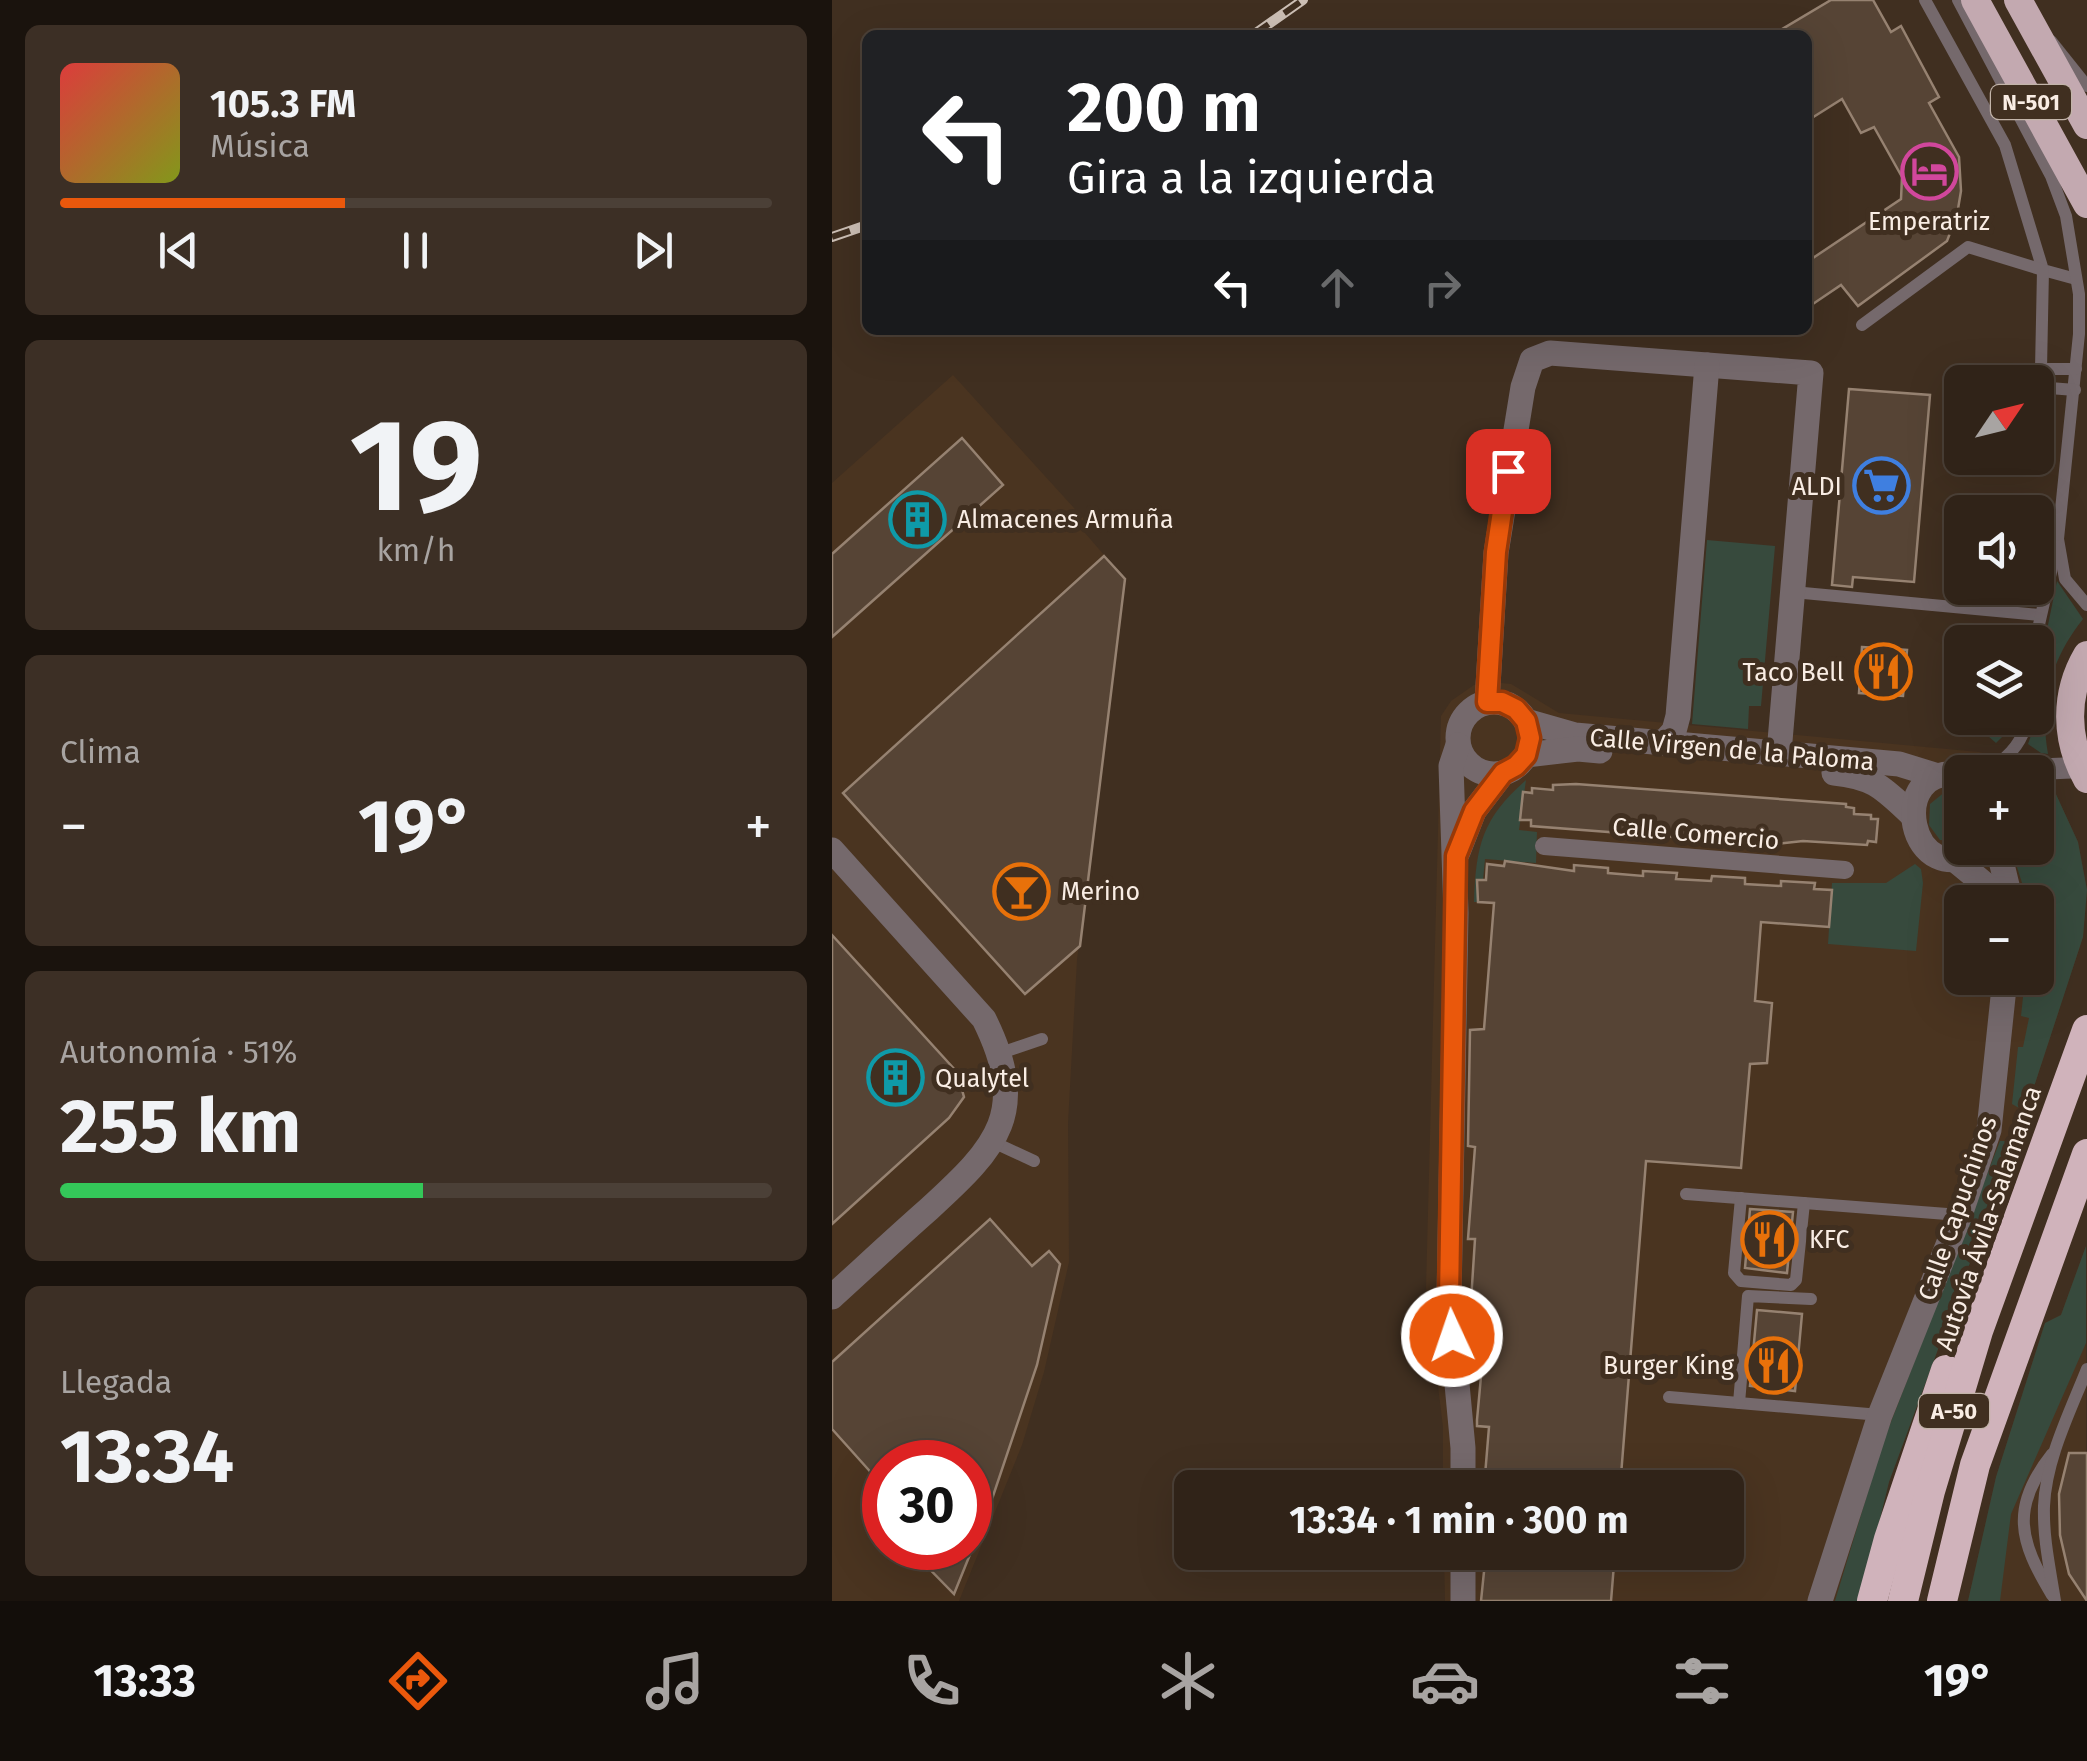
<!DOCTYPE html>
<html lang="es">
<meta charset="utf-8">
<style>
:root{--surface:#302318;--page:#3c2f25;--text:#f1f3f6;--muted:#a8a4a2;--line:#4b4037;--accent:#ea580c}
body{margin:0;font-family:"Fira Sans",sans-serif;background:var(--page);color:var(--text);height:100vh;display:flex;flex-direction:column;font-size:38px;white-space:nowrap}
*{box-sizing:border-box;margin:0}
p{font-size:32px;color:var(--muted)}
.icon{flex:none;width:55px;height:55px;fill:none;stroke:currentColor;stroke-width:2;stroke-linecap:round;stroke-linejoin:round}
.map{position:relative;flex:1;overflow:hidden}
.drawer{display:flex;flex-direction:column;gap:25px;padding:25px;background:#1a130d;width:832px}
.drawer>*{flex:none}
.top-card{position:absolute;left:30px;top:30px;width:950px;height:305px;border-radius:15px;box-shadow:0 10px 40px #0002,0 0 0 2px var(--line);background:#202124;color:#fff;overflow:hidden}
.needle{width:65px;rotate:55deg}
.buttons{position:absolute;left:1112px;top:365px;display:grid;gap:20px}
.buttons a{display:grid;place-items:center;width:110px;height:110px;border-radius:15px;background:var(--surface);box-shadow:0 10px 40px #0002,0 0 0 2px var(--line);font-size:50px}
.speed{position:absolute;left:30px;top:1440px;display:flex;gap:20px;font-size:50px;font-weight:700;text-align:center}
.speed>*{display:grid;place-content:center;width:130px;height:130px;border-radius:50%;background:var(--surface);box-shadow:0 10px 40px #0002,0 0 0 2px var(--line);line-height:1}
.speed .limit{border:15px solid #d22;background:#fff;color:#111}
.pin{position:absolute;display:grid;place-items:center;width:85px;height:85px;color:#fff;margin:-42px;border-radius:20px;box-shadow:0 5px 15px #0006}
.me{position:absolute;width:110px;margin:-55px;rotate:357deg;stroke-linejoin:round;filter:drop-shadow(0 0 8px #0008)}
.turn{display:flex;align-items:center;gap:35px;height:210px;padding:0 40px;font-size:45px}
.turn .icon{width:130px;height:130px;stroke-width:2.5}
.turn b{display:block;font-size:70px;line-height:85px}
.lanes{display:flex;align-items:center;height:95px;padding:0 40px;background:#0003;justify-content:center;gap:50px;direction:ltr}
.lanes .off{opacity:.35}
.big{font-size:75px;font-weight:700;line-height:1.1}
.drawer .widget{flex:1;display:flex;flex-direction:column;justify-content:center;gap:15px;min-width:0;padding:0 35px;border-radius:15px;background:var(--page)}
.drawer .dial{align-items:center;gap:0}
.dial b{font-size:130px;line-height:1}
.song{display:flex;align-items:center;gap:30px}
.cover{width:120px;height:120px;border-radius:15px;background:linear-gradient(135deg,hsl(0 70% 55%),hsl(70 70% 35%))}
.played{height:10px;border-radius:5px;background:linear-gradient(90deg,var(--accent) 40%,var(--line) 40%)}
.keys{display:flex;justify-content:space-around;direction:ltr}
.heat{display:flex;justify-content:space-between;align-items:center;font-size:55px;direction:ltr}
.charge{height:15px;border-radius:8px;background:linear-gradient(90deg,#34c759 51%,var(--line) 0)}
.trip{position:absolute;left:342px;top:1470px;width:570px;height:100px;border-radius:15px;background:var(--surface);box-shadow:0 10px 40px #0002,0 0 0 2px var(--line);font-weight:700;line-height:100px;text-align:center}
.dock{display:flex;height:160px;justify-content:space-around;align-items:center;background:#130e0a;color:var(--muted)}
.dock .icon{width:70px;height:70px}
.dock .selected{color:var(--accent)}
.dock b{font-size:45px;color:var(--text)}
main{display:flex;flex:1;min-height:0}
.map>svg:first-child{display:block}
.built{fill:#4a3420;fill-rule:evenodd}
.green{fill:#374a3d}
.building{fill:#564435;stroke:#968271;stroke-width:2.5}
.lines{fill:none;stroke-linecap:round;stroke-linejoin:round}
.service{stroke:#75696c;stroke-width:12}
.pedestrian{stroke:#75696c;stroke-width:18}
.minor{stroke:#75696c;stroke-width:25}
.trunk{stroke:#c3a9b0;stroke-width:28}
.motorway{stroke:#d0b3bb;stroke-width:30}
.rail-casing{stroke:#ccbfb5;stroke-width:10}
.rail{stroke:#402f20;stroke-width:6;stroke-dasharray:19;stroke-linecap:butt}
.route-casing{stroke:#983908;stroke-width:25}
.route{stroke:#ea580c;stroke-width:18}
.labels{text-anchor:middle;stroke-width:10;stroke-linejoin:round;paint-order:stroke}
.shield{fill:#402f20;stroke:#c2b4a9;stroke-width:2.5}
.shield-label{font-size:22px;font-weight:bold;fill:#f9ede4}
.poi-label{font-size:25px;fill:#f9ede4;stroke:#402f20;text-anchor:start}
.street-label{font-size:25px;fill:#f9ede4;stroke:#402f20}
</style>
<main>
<section class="drawer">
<div class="widget">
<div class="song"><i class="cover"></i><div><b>105.3 FM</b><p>Música</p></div></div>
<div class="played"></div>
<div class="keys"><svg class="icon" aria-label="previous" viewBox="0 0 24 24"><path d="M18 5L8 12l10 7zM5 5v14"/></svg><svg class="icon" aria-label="pause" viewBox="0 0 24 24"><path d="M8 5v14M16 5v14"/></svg><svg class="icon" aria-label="next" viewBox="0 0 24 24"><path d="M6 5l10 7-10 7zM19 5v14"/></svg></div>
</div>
<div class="widget dial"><b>19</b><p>km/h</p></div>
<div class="widget"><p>Clima</p>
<div class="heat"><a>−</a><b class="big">19°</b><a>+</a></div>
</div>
<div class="widget"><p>Autonomía · 51%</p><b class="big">255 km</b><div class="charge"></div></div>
<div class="widget"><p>Llegada</p><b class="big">13:34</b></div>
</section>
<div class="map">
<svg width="1255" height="1601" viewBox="0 0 1255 1601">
<rect width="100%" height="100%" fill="#402f20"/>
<g class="built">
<path d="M121 375 252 519 246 525 293 579 245 960 236 1123 237 1262 212 1372 190 1445 127 1601H0V483ZM52 1462H138V1548H52Z"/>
<path d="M659 682 679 684 727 713 1147 752 1181 761 1203 772H1130V848H1205L1217 779 1246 842 1255 890 1251 937 1194 1111 1057 1482 1028 1601H613L612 1553 895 1552V1488L611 1487V1427L594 1288 609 716 619 701 642 685ZM1130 902H1205V978H1130Z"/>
<path d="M1254 1246V1601H1136L1164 1477 1213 1323 1229 1315Z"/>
</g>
<g class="green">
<path d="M875 540 943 546 929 706H917L916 729 860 724Z"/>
<path d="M1225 581 1251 619C1219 659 1207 703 1216 754L1209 753 1196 744 1205 718 1210 654Z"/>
<path d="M1158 718H1176L1171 736 1164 743 1156 736Z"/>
<path d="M1217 779 1246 842 1255 890 1251 937 1194 1111 1057 1482 1028 1601H1003L1050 1445 1168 1141H1177L1187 1108 1180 1104 1186 1047H1191L1197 1018 1189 1016 1193 978H1205V902H1196L1179 848H1205V780Z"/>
<path d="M694 780 687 830 705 832 704 863 653 859 651 880 645 881 646 902H642C644 845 650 819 694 780Z"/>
<path d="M1114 791 1130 792V842L1108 840 1097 825 1098 804Z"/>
<path d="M1083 864 1089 869 1091 883 1084 951 996 944 1000 883H1054Z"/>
<path d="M1254 1246V1343L1179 1514 1168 1601H1136L1164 1477 1213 1323 1229 1315Z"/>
</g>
<g class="building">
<path d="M999 0H1041L1059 32 1069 26 1107 97 1097 103 1127 157 1129 191 1125 215 1115 241 1026 306 1009 285 975 308V262L1069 199 1070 177 1042 127 1029 133 1010 99 975 121V35H940Z"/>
<path d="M1017 389 1098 395 1082 582 1021 577 1020 587 1000 585Z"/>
<path d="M130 438 171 485 0 637V554Z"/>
<path d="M272 556 293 579 248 946 193 994 11 793Z"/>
<path d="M1030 647 1075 650 1071 696 1027 693Z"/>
<path d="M744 784 1014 804V807L1022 808V814L1039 815V819H1046L1044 842 1036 841 1035 845 971 841 943 844 925 843V838L875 835 867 839 699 826V820H688L691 792 700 793V788L721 790V785Z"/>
<path d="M673 861 742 871V865L776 868V873L811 876V871L845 873 844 879 879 881 880 876 913 878V884L949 886V881L983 883 982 889 1000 890 997 927 929 922 923 1001 940 1003 935 1063 918 1064 909 1168 814 1161 788 1488H652L657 1427 645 1426V1420L653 1333 637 1332 643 1239H636L643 1147 636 1146 638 1030 652 1029 662 903 646 902 645 880H654L655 864 672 866Z"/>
<path d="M0 935 125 1072 132 1097 117 1118 0 1224Z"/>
<path d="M918 1209 961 1212 955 1273 913 1268Z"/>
<path d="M158 1219 200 1266 217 1251 228 1264 205 1365 158 1505 122 1594 77 1548H138V1462H52V1487L0 1429V1362Z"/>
<path d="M925 1310 970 1314 963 1391 918 1386Z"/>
<path d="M1237 1453H1255V1601L1237 1574 1228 1535 1227 1494Z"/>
<path d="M654 1552H783L779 1601H649Z"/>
</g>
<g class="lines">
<g class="service">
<path d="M1093 0 1173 145 1211 270 1244 279"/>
<path d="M1126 0 1219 176 1234 216 1247 294V334L1226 539 1233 579 1255 605"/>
<path d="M1219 41 1255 86"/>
<path d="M1030 325 1136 247 1211 270 1209 369H1244"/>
<path d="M1125 381 1145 382"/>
<path d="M1205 387 1243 390"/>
<path d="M961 592 1207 615"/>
<path d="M1203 642 1225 546"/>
<path d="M1153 772C1174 760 1192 743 1195 718"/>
<path d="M1188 772 1219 764 1246 763"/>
<path d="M1205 774 1251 772"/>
<path d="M169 1053 210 1039"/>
<path d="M161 1142 202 1161"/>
<path d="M854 1194 1128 1215"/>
<path d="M909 1198 902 1273 909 1281 959 1285 964 1280 972 1203"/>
<path d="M837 1397 1048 1415"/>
<path d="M907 1403 916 1296 979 1299"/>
<path d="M1220 1595C1187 1541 1178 1507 1220 1454"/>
<path d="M1223 1601C1218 1569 1211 1538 1212 1506 1214 1459 1238 1412 1255 1369"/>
</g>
<path class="pedestrian" d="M712 846 1013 870"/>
<g class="minor">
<path d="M655 702 664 553 691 387 700 360 718 353 979 373 947 753"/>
<circle cx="662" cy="738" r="36"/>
<path d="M694 721 743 735 1067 764 1106 776"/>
<path d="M832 742 842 731 846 716 875 365"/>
<path d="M626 745 619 766 624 913 617 1299 631 1448V1488"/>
<path d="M694 755 746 749 768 751"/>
<path d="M1002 773C1042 777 1051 788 1079 814"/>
<path d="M1130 775C1052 760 1075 900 1152 848"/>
<path d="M1166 848 1179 902"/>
<path d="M0 850 152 1019C198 1112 166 1146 97 1209 64 1238 32 1268 0 1297"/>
<path d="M626 852 642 811 671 773"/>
<path d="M1122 859 1156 887 1166 902"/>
<path d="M631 1552V1601"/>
<path d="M988 1601 1048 1415 1128 1215 1157 1130 1173 978"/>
</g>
<g class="trunk">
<path d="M1143 0 1255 204"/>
<path d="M1186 0 1255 125"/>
<path d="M1255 655C1232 694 1233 740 1255 779"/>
</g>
<g class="motorway">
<path d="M1040 1601 1057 1539 1114 1370"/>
<path d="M1071 1601 1098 1491 1146 1331 1255 1030"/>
<path d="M1110 1601 1143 1465 1255 1154"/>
</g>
<defs>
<g id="rail">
<path d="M421 35 471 0"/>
<path d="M0 237 35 225"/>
</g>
</defs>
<use href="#rail" class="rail-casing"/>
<use href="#rail" class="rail"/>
</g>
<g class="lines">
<defs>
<path id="route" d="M620 1336 617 1299 624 856 642 811 671 773 684 766 694 755 698 738 694 721 684 709 670 702H655L664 552 676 471"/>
</defs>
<use href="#route" class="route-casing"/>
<use href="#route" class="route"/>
</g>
<defs>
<symbol id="hotel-ring" viewBox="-11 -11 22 22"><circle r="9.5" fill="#402f20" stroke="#d1479c" stroke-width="1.5"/><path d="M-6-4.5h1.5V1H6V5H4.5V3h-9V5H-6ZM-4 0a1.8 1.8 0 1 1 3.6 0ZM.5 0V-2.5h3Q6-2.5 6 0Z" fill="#d1479c"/></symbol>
<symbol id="supermarket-ring" viewBox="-11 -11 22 22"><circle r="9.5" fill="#402f20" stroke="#3f7fe0" stroke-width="1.5"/><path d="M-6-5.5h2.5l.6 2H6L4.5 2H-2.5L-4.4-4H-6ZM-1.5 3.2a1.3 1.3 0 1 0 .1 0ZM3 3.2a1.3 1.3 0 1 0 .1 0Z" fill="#3f7fe0"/></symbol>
<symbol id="building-ring" viewBox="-11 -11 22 22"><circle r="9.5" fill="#402f20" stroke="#0f9aa8" stroke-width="1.5"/><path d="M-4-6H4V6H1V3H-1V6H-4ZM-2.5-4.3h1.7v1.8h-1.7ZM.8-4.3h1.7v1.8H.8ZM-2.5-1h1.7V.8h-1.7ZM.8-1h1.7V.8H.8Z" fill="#0f9aa8"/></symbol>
<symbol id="restaurant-ring" viewBox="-11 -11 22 22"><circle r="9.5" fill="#402f20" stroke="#e8710a" stroke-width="1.5"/><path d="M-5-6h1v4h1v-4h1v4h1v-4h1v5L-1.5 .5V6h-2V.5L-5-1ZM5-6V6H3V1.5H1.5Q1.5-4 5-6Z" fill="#e8710a"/></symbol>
<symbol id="bar-ring" viewBox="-11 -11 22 22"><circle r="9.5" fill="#402f20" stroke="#e8710a" stroke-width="1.5"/><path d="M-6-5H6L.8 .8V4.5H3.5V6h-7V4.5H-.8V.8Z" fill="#e8710a"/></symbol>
</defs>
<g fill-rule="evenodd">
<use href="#hotel-ring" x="1066" y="140" width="63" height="63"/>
<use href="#supermarket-ring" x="1018" y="454" width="63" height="63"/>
<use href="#building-ring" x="54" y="488" width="63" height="63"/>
<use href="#restaurant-ring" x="1020" y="640" width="63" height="63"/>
<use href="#bar-ring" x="158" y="860" width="63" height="63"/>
<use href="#building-ring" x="32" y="1046" width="63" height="63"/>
<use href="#restaurant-ring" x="906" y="1208" width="63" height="63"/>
<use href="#restaurant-ring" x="910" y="1334" width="63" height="63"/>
</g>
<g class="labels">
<g class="shield">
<rect x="1159" y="85" width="80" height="34" rx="8"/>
<rect x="1087" y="1394" width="70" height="34" rx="8"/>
</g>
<g class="shield-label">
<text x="1199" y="110">N-501</text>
<text x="1122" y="1419">A-50</text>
</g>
<g class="poi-label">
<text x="1097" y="230" text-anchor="middle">Emperatriz</text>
<text x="1010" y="495" text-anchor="end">ALDI</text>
<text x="125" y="528">Almacenes Armuña</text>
<text x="1012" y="681" text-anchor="end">Taco Bell</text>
<text x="229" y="900">Merino</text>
<text x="103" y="1087">Qualytel</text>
<text x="977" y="1248">KFC</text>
<text x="902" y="1374" text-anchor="end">Burger King</text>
</g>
<g class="street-label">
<text transform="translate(900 749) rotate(5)" y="9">Calle Virgen de la Paloma</text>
<text transform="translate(864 833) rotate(5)" y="9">Calle Comercio</text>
<text transform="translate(1125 1208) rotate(-71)" y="9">Calle Capuchinos</text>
<text transform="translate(1156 1218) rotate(-71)" y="9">Autovía Ávila-Salamanca</text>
</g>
</g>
</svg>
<div class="buttons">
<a><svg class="needle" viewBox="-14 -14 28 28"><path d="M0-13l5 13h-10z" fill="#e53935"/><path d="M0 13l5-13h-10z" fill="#a8a4a2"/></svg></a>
<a><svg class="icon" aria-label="sound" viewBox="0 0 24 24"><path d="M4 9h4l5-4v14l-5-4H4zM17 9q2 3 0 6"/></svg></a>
<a><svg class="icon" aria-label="layers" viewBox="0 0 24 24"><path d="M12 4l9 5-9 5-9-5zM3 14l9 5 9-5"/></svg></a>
<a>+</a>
<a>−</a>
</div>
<div class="speed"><div class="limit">30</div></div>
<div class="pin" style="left:676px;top:471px;background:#d93025"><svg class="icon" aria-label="arrive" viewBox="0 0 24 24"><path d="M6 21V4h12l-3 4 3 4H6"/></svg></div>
<svg class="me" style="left:620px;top:1336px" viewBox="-20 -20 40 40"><circle r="17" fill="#ea580c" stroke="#fff" stroke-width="3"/><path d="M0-11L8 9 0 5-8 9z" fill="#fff"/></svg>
<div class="trip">13:34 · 1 min · 300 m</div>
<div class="top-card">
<div class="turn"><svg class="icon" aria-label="left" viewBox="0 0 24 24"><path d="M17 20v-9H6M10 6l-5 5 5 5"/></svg><div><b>200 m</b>Gira a la izquierda</div></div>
<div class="lanes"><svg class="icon" aria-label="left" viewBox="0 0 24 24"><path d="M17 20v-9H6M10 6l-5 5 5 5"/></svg><svg class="icon off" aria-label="ahead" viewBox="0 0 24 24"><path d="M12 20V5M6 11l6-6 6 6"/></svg><svg class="icon off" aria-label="right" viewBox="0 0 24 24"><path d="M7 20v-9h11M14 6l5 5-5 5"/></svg></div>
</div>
</div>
</main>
<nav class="dock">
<b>13:33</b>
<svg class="icon selected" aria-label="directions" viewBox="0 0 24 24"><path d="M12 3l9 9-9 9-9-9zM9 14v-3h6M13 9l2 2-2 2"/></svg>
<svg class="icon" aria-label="music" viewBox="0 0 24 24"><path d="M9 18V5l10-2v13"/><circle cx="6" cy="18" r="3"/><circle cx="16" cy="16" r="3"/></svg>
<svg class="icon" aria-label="phone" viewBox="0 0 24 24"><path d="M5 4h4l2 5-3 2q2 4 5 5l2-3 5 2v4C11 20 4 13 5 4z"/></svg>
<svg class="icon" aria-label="climate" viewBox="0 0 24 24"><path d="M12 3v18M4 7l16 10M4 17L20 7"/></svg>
<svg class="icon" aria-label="car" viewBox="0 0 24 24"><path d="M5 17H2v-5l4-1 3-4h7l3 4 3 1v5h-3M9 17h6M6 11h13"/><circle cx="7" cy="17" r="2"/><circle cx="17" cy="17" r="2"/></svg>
<svg class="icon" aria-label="filters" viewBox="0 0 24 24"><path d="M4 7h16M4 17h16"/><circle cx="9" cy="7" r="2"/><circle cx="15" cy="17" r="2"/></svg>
<b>19°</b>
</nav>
